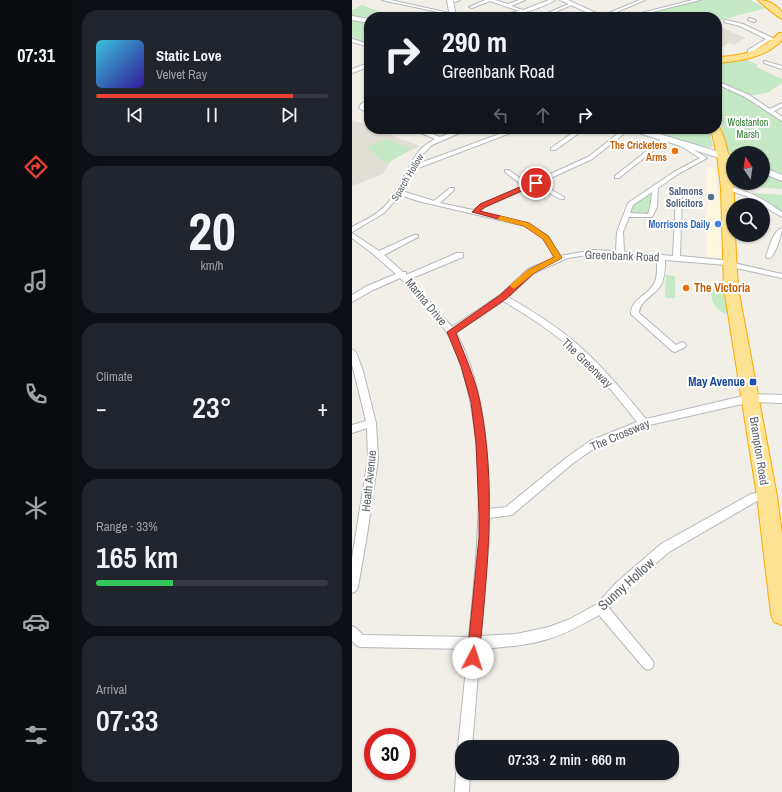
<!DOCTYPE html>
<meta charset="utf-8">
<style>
:root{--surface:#171b24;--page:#20242c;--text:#f1f3f6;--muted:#9ea1a6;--line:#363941;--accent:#ea4335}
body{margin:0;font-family:"Archivo Narrow",sans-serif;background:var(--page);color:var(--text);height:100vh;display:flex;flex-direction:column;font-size:15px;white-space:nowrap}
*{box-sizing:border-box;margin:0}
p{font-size:13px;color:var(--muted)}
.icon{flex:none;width:22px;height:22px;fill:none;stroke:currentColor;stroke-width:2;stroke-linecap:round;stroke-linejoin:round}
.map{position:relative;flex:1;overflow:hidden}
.panel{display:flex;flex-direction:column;gap:10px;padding:10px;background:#0d0f14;width:280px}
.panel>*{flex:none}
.guide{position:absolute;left:12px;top:12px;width:358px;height:122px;border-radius:16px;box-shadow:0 1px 3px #0004;background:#171b24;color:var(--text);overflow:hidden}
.needle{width:26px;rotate:347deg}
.controls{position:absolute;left:374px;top:146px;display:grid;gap:8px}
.controls a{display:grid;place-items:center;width:44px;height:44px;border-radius:50%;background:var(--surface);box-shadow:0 1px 3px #0004;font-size:20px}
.speed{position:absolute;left:12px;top:728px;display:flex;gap:8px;font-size:20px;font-weight:700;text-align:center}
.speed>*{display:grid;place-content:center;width:52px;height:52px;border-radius:50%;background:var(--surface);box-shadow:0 1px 3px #0004;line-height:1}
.speed .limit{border:6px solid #d22;background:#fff;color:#111}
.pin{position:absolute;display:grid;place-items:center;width:34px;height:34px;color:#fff;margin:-17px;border:2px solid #fff;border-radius:50%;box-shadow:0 1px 4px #0007}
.me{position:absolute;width:44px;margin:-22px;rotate:5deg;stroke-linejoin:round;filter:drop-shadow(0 0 3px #0008)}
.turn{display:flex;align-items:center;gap:14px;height:84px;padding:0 12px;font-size:18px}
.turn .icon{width:52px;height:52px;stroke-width:2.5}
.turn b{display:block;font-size:28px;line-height:34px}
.lanes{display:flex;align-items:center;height:38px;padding:0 12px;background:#0003;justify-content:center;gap:20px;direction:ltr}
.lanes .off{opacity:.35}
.big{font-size:30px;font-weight:600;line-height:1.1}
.panel .widget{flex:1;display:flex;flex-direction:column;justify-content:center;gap:6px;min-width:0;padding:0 14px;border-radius:16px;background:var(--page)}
.panel .dial{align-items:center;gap:0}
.dial b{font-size:52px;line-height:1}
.song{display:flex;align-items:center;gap:12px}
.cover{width:48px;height:48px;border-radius:6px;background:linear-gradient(135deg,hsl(190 70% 55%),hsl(250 70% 35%))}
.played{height:4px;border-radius:2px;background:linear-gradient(90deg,var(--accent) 85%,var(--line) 85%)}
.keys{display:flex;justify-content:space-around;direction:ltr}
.heat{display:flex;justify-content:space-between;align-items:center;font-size:22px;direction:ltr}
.charge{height:6px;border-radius:3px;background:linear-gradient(90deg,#34c759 33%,var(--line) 0)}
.trip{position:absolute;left:103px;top:740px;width:224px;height:40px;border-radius:16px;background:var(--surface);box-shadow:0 1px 3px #0004;font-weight:600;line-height:40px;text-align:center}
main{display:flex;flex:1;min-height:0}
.dock{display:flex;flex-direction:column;width:72px;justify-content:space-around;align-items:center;background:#090b0e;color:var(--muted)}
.dock .icon{width:28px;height:28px}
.dock .active{color:var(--accent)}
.dock b{font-size:18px;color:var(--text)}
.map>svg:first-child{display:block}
.commercial{fill:#fef7e0}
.education{fill:#e1ded6}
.green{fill:#c5e8c5}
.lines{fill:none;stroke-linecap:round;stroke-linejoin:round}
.street-casing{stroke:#b5b8bc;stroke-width:2}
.secondary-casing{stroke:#b6babf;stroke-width:2}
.highway-casing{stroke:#f9ab00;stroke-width:2}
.street{fill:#fff;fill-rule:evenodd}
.secondary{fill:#fff;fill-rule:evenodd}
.highway{fill:#fde293;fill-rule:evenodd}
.route{fill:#ea4335;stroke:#982c22}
.slow{fill:#f59e0b}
.food-dot{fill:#e8710a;stroke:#fff;stroke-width:1.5}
.service-dot{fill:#5c6f8a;stroke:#fff;stroke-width:1.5}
.shop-dot{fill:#3f7fe0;stroke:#fff;stroke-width:1.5}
.transit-dot{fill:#1a4fb4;stroke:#fff;stroke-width:1.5}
.labels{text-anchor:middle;stroke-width:4;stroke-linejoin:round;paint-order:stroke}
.far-park-label{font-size:10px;fill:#348238;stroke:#fff}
.far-food-label{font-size:10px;font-weight:bold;fill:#c56008;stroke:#fff;text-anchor:end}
.far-street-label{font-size:10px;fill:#5f6368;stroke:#fff}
.far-service-label{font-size:10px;font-weight:bold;fill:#4e5e75;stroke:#fff;text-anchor:end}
.far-shop-label{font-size:10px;font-weight:bold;fill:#366cbe;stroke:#fff;text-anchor:end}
.street-label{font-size:12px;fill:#5f6368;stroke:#fff}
.food-label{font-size:12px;font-weight:bold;fill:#c56008;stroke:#fff;text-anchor:start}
.transit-label{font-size:12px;font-weight:bold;fill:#164399;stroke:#fff;text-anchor:end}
.near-street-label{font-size:14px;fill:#5f6368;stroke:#fff}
</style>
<main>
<nav class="dock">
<b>07:31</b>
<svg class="icon active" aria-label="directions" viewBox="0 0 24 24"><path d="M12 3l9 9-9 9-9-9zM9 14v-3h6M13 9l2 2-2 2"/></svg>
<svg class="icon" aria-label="music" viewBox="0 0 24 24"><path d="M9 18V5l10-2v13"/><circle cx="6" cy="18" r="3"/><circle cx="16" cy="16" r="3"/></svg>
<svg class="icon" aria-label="phone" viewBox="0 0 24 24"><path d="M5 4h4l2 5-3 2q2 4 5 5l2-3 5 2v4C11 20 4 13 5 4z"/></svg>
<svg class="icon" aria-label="climate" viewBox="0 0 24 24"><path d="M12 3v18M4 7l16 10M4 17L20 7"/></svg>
<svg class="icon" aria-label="car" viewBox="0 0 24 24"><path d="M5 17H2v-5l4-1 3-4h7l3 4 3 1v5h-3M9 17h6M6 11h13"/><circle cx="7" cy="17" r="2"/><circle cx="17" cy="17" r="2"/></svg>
<svg class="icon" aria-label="filters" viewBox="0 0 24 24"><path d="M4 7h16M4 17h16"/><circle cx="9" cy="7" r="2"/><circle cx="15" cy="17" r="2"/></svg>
</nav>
<section class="panel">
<div class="widget">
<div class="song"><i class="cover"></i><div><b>Static Love</b><p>Velvet Ray</p></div></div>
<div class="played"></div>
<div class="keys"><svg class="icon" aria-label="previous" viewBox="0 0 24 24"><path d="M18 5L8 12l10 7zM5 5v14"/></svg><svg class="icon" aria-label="pause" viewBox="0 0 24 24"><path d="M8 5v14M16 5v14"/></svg><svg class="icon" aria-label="next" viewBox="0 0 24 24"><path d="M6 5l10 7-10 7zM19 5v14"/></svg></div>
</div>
<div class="widget dial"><b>20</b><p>km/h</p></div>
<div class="widget"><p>Climate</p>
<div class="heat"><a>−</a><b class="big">23°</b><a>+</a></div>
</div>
<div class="widget"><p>Range · 33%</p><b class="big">165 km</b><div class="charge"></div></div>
<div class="widget"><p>Arrival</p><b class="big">07:33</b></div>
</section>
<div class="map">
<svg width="430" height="792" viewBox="0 0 430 792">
<rect width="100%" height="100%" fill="#f1efe8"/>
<path class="commercial" d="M355 167 363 168 366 197H369L370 258 354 257Z"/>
<g class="education">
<path d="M365 25 393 38 382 45 377 43 370 47H365Z"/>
<path d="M0 120 17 126V129H24L68 146 39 160 31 174 0 186Z"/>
</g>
<g class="green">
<path d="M350 0H398L414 8 365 21V17H282Z"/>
<path d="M10 5 31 13 35 17H17V20L0 17V10Z"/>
<path d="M0 19 17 22V44L0 38Z"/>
<path d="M390 58 406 65 404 67 430 79V83L415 93 397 96 365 82V62Z"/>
<path d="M365 83 395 97 430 122V174L411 166V153H381V156L376 152 365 111Z"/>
<path d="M295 129H357L361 147 350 146Z"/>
<path d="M34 139 58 148 59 149 34 164 14 147Z"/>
<path d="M379 161H381V183H411V172L430 181V189L387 186C377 181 378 173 377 162Z"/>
<path d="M303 188 298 216 274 215 278 204Z"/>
<path d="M399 193 430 195V211L398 194Z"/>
<path d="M314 275 323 276V298H313Z"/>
<path d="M369 281H372L376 313 374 314C362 309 357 299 360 286L363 282Z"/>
</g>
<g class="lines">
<defs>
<g id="street">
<path d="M30 0H38L102 14 100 15Z"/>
<path d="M102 0H108L103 2 101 1Z"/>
<path d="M133 0H143L156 4 167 0H173L159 6 171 10 197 0H203C182 13 151 18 127 17L128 15H147L167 11 138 1 120 8 117 7Z"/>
<path d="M288 0H293L253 17H247Z"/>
<path d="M341 0H348L280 17H273Z"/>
<path d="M219 3 222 4 192 17H186Z"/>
<path d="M397 18 403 20 404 21 402 22 396 20Z"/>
<path d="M373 20 391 24 427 41 425 42 418 40 400 52H396V50L414 39 388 26 372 22Z"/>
<path d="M0 39 17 44V47L0 42Z"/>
<path d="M412 61 430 66V69L412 63Z"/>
<path d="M365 81 397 95 418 109 430 103V107L422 111 430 117V121L393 97 365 84Z"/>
<path d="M17 99V103L13 107 17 110V114L7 108 9 104Z"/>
<path d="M60 129H68L88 137 109 129H117L80 145 71 154 63 165 161 129H169L61 170 50 191 82 201 98 188H102V190L88 203 121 210 129 205 171 186 153 172V170H157L176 184 236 157 272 129H278L240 159 188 183 212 197V199H208L183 185 133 207 127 212 177 224 196 236 208 256 241 250 264 251 265 232 276 203 322 172 348 158 322 142 327 141 355 158 326 174 306 188 305 207 300 217H277L271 232 272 252 321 256 324 195 327 193 330 195 328 256 379 261 382 263 430 274V278L379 267 375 265 313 260C313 268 313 277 309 285 303 295 287 301 287 313L324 345 330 342 333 343 334 345 333 347 323 352 320 351 279 314C279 299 295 296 302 284 306 277 305 267 305 259L241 254 216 258 182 273 156 297C177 309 198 322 218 338 246 361 271 391 294 419L399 394 430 395V403L399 402 293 426 244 447 220 464 160 515 137 518V537L129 636 164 634 197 627 218 619 245 604 265 582 309 544 399 494 415 491 419 493 420 496 419 499 405 501 317 552 273 590 257 608 300 660 302 664 300 668 296 670 292 668 247 615C231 624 214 634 196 639 174 646 151 647 128 649L120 747H110V753L106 747 116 649 8 647 4 645 0 641V626L4 628 11 635 117 637C125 554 135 469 115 387 110 370 106 351 97 336 87 318 63 293 48 278L21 290 0 302V295L15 286 44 274 20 253 0 238V233L27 251 62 235H66V237L32 255 51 272H54V275L105 253H111V257L58 279 100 327 148 295 176 269 203 258 191 238 173 226 66 201 48 195 32 213 0 232V227C11 221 23 216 32 207 47 192 54 169 66 152L72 146 83 139ZM300 192 299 203 296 214 278 213 281 205ZM151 301C172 313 193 327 212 342 240 365 263 394 285 422L238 441 214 458 154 507 137 509C137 453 132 383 104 333Z"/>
<path d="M226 129H233L203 150H199V148Z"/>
<path d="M311 138 316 139 267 178H263V176Z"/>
<path d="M375 186C396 190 413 200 430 212V217L394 196 373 189 372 188Z"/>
<path d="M430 228C430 234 423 256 418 258H415L414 256C418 247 420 232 430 228Z"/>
<path d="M0 349 4 352 11 371 24 423 26 459 15 535 6 587 4 591 0 593V558L16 459 15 428 0 433V425L14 421 0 364Z"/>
<path d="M110 767V773H118L117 792H103L104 773 106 768Z"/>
</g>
<g id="secondary">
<path d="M95 0H101L104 17H98Z"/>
<path d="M208 0H216L253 17H245Z"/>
<path d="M0 16 17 19V23L0 20Z"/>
<path d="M17 63V67L0 73V69Z"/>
<path d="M279 129H291L381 156V162L280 131Z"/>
<path d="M411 167 430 175V181L411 173Z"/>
</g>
<g id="highway">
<path d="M406 0C417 0 423 4 430 12V19C428 19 409 3 406 0Z"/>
<path d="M427 33H430V40C414 58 387 61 365 63V57C389 56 410 51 427 33Z"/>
<path d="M365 126C375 129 383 193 382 204 381 213 381 225 381 235H383L386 288 425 496 430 534V625L422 622 419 614 405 496 372 288 369 188 365 155 359 129H365Z"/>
</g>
</defs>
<use href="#street" class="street-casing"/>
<use href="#secondary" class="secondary-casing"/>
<use href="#highway" class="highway-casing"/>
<use href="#street" class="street"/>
<use href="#secondary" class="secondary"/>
<use href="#highway" class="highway"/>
</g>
<path class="route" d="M182 181 188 183 133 207 128 211 177 223 196 236 210 258 182 273 154 299 104 333C113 356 123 378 128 402 145 487 135 573 127 658L125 662 121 664 116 662 115 658 127 537V514L124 443 119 402 109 366 95 332 148 295 176 270 202 257 191 239 172 226 120 212 128 204Z"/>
<path class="slow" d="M149 216 177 223 196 236 210 258 182 273 162 289 158 286 159 284 176 270 202 257 191 239 172 226 147 220 146 218Z"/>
<g class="food-dot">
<circle cx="323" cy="151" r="4"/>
<circle cx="334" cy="288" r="4"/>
</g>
<circle class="service-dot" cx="359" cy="197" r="4"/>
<circle class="shop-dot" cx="366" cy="224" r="4"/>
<rect class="transit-dot" x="397" y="378" width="8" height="8" rx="2"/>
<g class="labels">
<g class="far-park-label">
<text x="396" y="126">Wolstanton<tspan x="396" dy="12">Marsh</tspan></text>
</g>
<g class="far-food-label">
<text x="315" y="149">The Cricketers<tspan x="315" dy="12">Arms</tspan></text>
</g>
<g class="far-street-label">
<text transform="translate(55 177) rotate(-59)" y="4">Sparch Hollow</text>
</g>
<g class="far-service-label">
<text x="351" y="195">Salmons<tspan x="351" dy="12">Solicitors</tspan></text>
</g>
<g class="far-shop-label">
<text x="358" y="228">Morrisons Daily</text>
</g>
<g class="street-label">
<text transform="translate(270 256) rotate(2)" y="4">Greenbank Road</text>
<text transform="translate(74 302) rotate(50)" y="4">Marina Drive</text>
<text transform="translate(235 363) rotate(44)" y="4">The Greenway</text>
<text transform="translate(268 435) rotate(-23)" y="4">The Crossway</text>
<text transform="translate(407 451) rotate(81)" y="4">Brampton Road</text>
<text transform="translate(17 481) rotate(-84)" y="4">Heath Avenue</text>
</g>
<g class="food-label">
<text x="342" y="292">The Victoria</text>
</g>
<g class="transit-label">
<text x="393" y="386">May Avenue</text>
</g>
<g class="near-street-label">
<text transform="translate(274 584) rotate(-42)" y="5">Sunny Hollow</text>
</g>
</g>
</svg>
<div class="controls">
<a><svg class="needle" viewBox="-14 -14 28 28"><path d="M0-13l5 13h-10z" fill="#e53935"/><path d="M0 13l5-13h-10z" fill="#9ea1a6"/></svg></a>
<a><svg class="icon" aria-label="search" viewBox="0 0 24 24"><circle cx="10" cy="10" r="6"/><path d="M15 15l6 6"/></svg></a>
</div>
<div class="speed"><div class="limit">30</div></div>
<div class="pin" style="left:184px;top:183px;background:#d93025"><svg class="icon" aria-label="arrive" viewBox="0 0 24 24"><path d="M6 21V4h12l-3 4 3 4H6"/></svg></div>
<svg class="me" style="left:121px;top:658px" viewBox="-20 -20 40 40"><circle r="19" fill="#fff"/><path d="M0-13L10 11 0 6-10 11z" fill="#ea4335"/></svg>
<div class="trip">07:33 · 2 min · 660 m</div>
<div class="guide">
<div class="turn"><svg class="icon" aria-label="right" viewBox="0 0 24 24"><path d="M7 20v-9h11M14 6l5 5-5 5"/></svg><div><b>290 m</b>Greenbank Road</div></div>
<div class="lanes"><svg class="icon off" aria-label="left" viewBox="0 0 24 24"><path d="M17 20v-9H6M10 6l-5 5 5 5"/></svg><svg class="icon off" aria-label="ahead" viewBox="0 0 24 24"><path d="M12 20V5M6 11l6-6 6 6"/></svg><svg class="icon" aria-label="right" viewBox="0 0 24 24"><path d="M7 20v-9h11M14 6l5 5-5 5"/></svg></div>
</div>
</div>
</main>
